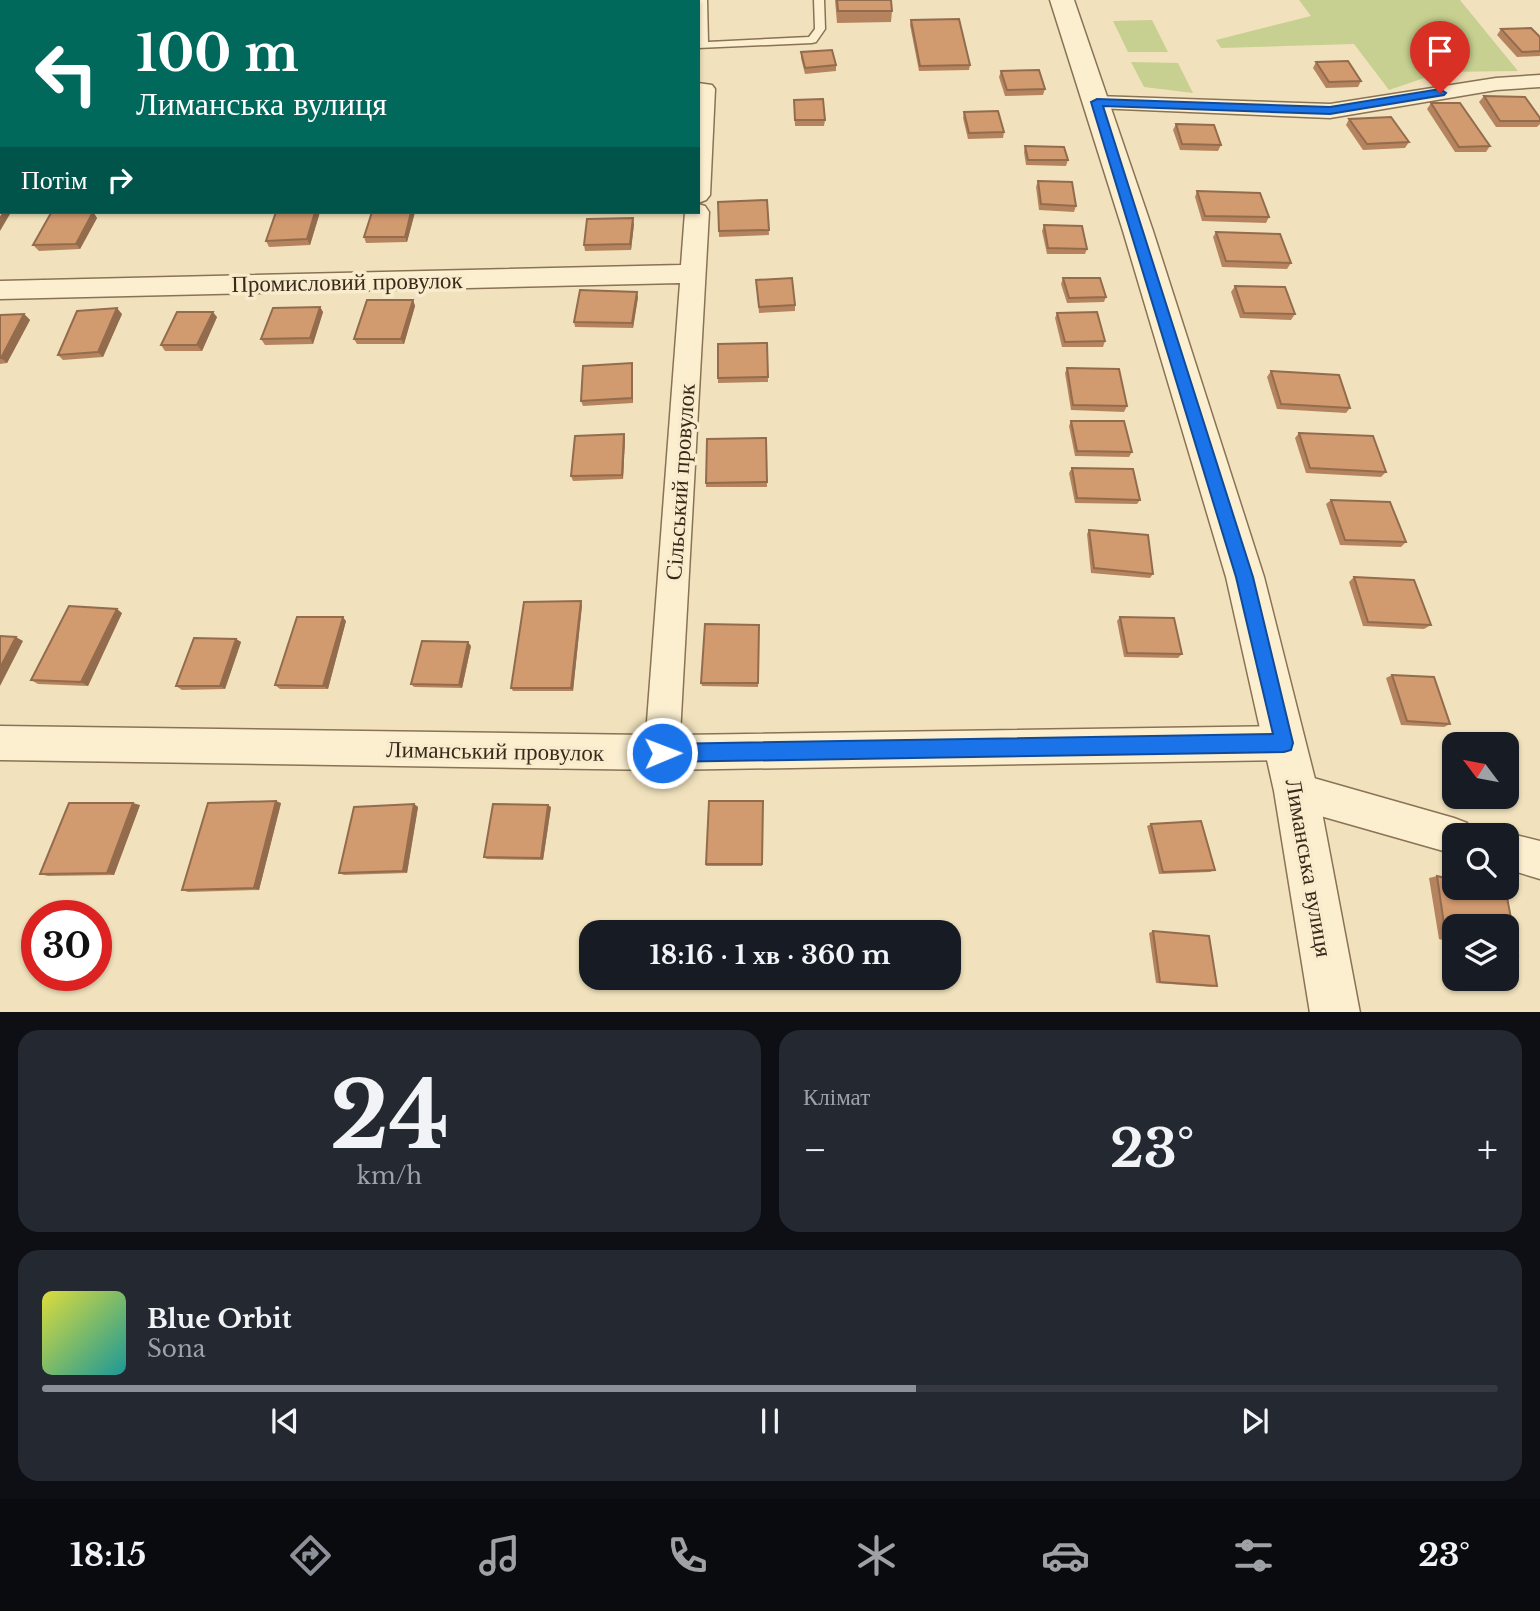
<!DOCTYPE html>
<html lang="uk">
<meta charset="utf-8">
<style>
:root{--surface:#171b24;--page:#242831;--text:#f1f3f6;--muted:#9ea1a6;--line:#363941;--accent:#8c9099}
body{margin:0;font-family:"Libre Baskerville",serif;background:var(--page);color:var(--text);height:100vh;display:flex;flex-direction:column;font-size:26px;white-space:nowrap}
*{box-sizing:border-box;margin:0}
p{font-size:23px;color:var(--muted)}
.icon{flex:none;width:38px;height:38px;fill:none;stroke:currentColor;stroke-width:2;stroke-linecap:round;stroke-linejoin:round}
.map{position:relative;height:1012px;overflow:hidden}
.sheet{display:flex;flex-direction:column;gap:18px;padding:18px;background:#0d0f14;flex:1}
.sheet>*{flex:none}
.top-card{position:absolute;left:0px;top:0px;width:700px;height:214px;box-shadow:0 2px 5px #0004;background:#00695c;color:#fff;overflow:hidden}
.needle{width:46px;rotate:302deg}
.buttons{position:absolute;left:1442px;top:732px;display:grid;gap:14px}
.buttons a{display:grid;place-items:center;width:77px;height:77px;border-radius:14px;background:var(--surface);box-shadow:0 2px 5px #0004;font-size:35px}
.speed{position:absolute;left:21px;top:900px;display:flex;gap:14px;font-size:35px;font-weight:700;text-align:center}
.speed>*{display:grid;place-content:center;width:91px;height:91px;border-radius:50%;background:var(--surface);box-shadow:0 2px 5px #0004;line-height:1}
.speed .limit{border:10px solid #d22;background:#fff;color:#111}
.pin{position:absolute;display:grid;place-items:center;width:60px;height:60px;color:#fff;margin:-72px -30px;border-radius:50% 50% 50% 0;rotate:-45deg;box-shadow:0 0 7px #0007}
.pin .icon{rotate:45deg}
.me{position:absolute;width:77px;margin:-38px;rotate:89deg;stroke-linejoin:round;filter:drop-shadow(0 0 5px #0008)}
.turn{display:flex;align-items:center;gap:24px;height:147px;padding:0 21px;font-size:32px}
.turn .icon{width:91px;height:91px;stroke-width:2.5}
.turn b{display:block;font-size:49px;line-height:60px}
.then{display:flex;align-items:center;height:66px;padding:0 21px;background:#0003;gap:14px;font-size:26px}
.big{font-size:52px;font-weight:700;line-height:1.1}
.sheet .widget{flex:1;display:flex;flex-direction:column;justify-content:center;gap:10px;min-width:0;padding:0 24px;border-radius:21px;background:var(--page)}
.sheet .dial{align-items:center;gap:0}
.dial b{font-size:91px;line-height:1}
.song{display:flex;align-items:center;gap:21px}
.cover{width:84px;height:84px;border-radius:10px;background:linear-gradient(135deg,hsl(60 70% 55%),hsl(180 70% 35%))}
.played{height:7px;border-radius:4px;background:linear-gradient(90deg,var(--accent) 60%,var(--line) 60%)}
.keys{display:flex;justify-content:space-around;direction:ltr}
.heat{display:flex;justify-content:space-between;align-items:center;font-size:38px;direction:ltr}
.sheet .tiles{flex:1;display:grid;gap:18px;grid-template-columns:1fr 1fr}
.widget:last-child{grid-column:span 2}
.trip{position:absolute;left:579px;top:920px;width:382px;height:70px;border-radius:21px;background:var(--surface);box-shadow:0 2px 5px #0004;font-weight:700;line-height:70px;text-align:center}
.menu{display:flex;height:112px;justify-content:space-around;align-items:center;background:#090b0e;color:var(--muted)}
.menu .icon{width:49px;height:49px}
.menu .on{color:var(--accent)}
.menu b{font-size:32px;color:var(--text)}
.map>svg:first-child{display:block}
.green{fill:#c7d090}
.lines{fill:none;stroke-linecap:round;stroke-linejoin:round}
.service-casing{stroke:#8a7255;stroke-width:3}
.minor-casing{stroke:#8a7255;stroke-width:3}
.tertiary-casing{stroke:#8a7255;stroke-width:3}
.service{fill:#fbefd0;fill-rule:evenodd}
.minor{fill:#fbefd0;fill-rule:evenodd}
.tertiary{fill:#fbefd0;fill-rule:evenodd}
.wall{fill:#b5845f}
.shaded-wall{fill:#936c4e}
.building{fill:#d29a6f;stroke:#936c4e;stroke-width:2}
.route{fill:#1a73e8;stroke:#114b97;stroke-width:2}
.labels{text-anchor:middle;stroke-width:7;stroke-linejoin:round;paint-order:stroke}
.street-label{font-size:23px;fill:#38291b;stroke:#f8eccd}
</style>
<div class="map">
<svg width="1540" height="1013" viewBox="0 0 1540 1013">
<rect width="100%" height="100%" fill="#f1e2bd"/>
<g class="green">
<path d="M1299 0H1460L1518 71 1442 72 1389 90 1354 44 1221 48 1216 40 1311 16Z"/>
<path d="M1152 20 1168 52H1128L1113 21Z"/>
<path d="M1131 62 1178 63 1193 93 1144 87Z"/>
</g>
<g class="lines">
<defs>
<g id="service">
<path d="M228 0H238L227 2Z"/>
<path d="M392 0H402L391 2Z"/>
<rect x="559" y="0" width="10" height="2"/>
<path d="M697 0H707L708 42 809 37 815 29 814 0H824L825 29 816 42 812 43 698 48Z"/>
</g>
<g id="minor">
<path d="M20 0H40L20 2Z"/>
<path d="M2 31V45H0V32Z"/>
<path d="M1540 75V87L1496 90 1330 118 1096 108 1088 107 1085 102 1088 97 1096 96 1330 104 1496 78Z"/>
<path d="M698 83 712 85 715 89 710 195 706 200 698 203Z"/>
<path d="M0 90H2L0 103Z"/>
<path d="M698 204 705 206 709 212 680 735 1284 726 1296 731 1301 743 1296 755 1284 760 662 770 0 760V726L646 735 680 283 0 299V281L681 265 685 212H698Z"/>
<path d="M1296 773 1454 818 1467 823 1472 835H1454V854L1296 809 1283 804 1278 791 1283 778Z"/>
<path d="M1507 833 1540 841V879L1507 869V835H1502Z"/>
</g>
<path id="tertiary" d="M1050 0H1074L1153 231 1264 577 1318 791 1360 1013H1310L1274 791 1226 577 1123 231Z"/>
</defs>
<use href="#service" class="service-casing"/>
<use href="#minor" class="minor-casing"/>
<use href="#tertiary" class="tertiary-casing"/>
<use href="#service" class="service"/>
<use href="#minor" class="minor"/>
<use href="#tertiary" class="tertiary"/>
</g>
<g class="wall">
<path d="M835 0H891L892 11 891 22 837 23Z"/>
<path d="M911 20 970 65 969 70 919 71 910 25Z"/>
<path d="M1501 29 1540 37V56L1517 57 1497 35Z"/>
<path d="M801 52 836 65V71L805 74 801 58Z"/>
<path d="M1316 62 1361 81 1358 87 1326 88 1313 68Z"/>
<path d="M1001 71 1045 89 1043 95 1005 96 999 77Z"/>
<path d="M1484 96 1540 118V124L1537 127H1496L1479 102Z"/>
<path d="M794 100 825 120 824 126H795Z"/>
<path d="M1431 103 1490 146 1486 152H1455L1427 109Z"/>
<path d="M964 112 1004 132 1003 138 968 139 963 118Z"/>
<path d="M1349 119 1409 142 1405 148 1363 150 1346 125Z"/>
<path d="M1176 124 1221 145 1218 151 1180 150 1173 130Z"/>
<path d="M1025 146 1068 160 1066 166 1026 165 1024 152Z"/>
<path d="M1038 181 1076 206 1074 212 1039 210 1036 187Z"/>
<path d="M1197 191 1269 217 1266 223 1202 221 1195 197Z"/>
<path d="M767 200 769 235 719 237 718 202Z"/>
<path d="M93 212 97 218 80 249 39 251 33 245Z"/>
<path d="M320 212 310 245 269 247 266 241Z"/>
<path d="M415 212 407 242 366 243 364 237Z"/>
<path d="M634 224 631 250 585 251 584 245Z"/>
<path d="M1044 225 1087 249 1085 254H1047L1042 231Z"/>
<path d="M1216 232 1291 263 1287 269 1222 267 1213 237Z"/>
<path d="M1063 278 1106 297 1104 302 1067 303 1061 284Z"/>
<path d="M756 280 795 305V311L759 313Z"/>
<path d="M1235 286 1295 314 1291 320 1240 318 1231 292Z"/>
<path d="M638 297 633 328 575 327 574 322Z"/>
<path d="M413 300 415 306 404 344H357L354 339Z"/>
<path d="M320 307 323 312 313 344 265 345 261 339Z"/>
<path d="M1057 313 1105 341 1103 347H1062L1055 318Z"/>
<path d="M24 314 30 320 7 363 0 364V315Z"/>
<path d="M122 314 103 357 63 360 58 355Z"/>
<path d="M217 317 202 351H165L161 345Z"/>
<path d="M767 343 768 382 718 383V378Z"/>
<path d="M633 368V403L583 406 581 401Z"/>
<path d="M1067 368 1127 406 1124 412 1071 410 1065 373Z"/>
<path d="M1271 371 1350 408 1346 413 1277 409 1267 377Z"/>
<path d="M1071 421 1132 452 1129 457 1075 456 1069 426Z"/>
<path d="M1299 433 1386 472 1381 477 1306 473 1295 438Z"/>
<path d="M624 434 625 439 623 479 573 481 571 476Z"/>
<path d="M766 438 767 487H706V483Z"/>
<path d="M1072 468 1140 500 1137 504 1075 503 1069 473Z"/>
<path d="M1331 500 1406 542 1401 547 1340 545 1326 504Z"/>
<path d="M1089 530 1153 574 1150 578 1091 573 1087 534Z"/>
<path d="M1354 577 1431 625 1424 629 1363 626 1349 582Z"/>
<path d="M582 605 573 691H513L511 688Z"/>
<path d="M122 613 88 686 38 684 31 680Z"/>
<path d="M1120 617 1182 654 1178 658 1124 657 1117 621Z"/>
<path d="M346 621 328 689H280L275 685Z"/>
<path d="M759 625 758 687 702 686 701 683Z"/>
<path d="M236 639 241 642 225 689 182 690 176 686Z"/>
<path d="M471 646 462 688 414 687 411 684Z"/>
<path d="M1392 675 1450 724 1444 727 1401 725 1386 678Z"/>
<path d="M763 801 762 866H706V864Z"/>
<path d="M281 803 259 890 188 892 182 890Z"/>
<path d="M414 804 418 807 407 873 344 875 339 873Z"/>
<path d="M140 805 114 875 48 876 40 874Z"/>
<path d="M551 807 543 860 487 859 484 857Z"/>
<path d="M1151 824 1215 870 1210 872 1159 874 1147 826Z"/>
<path d="M1437 876 1454 880V887H1484L1506 892 1518 955 1510 956H1507V926H1454V943L1439 939 1429 878Z"/>
<path d="M1153 931 1217 986 1212 987 1156 983 1149 933Z"/>
</g>
<g class="shaded-wall">
<path d="M3 212H8L10 214 0 231V216Z"/>
<path d="M93 212 97 218 80 249 76 244Z"/>
<path d="M315 212H320L310 245 307 239Z"/>
<path d="M411 212H415L407 242 405 237Z"/>
<path d="M633 218 634 224 631 250 630 244Z"/>
<path d="M637 292 638 297 633 328 632 323Z"/>
<path d="M413 300 415 306 404 344 401 339Z"/>
<path d="M320 307 323 312 313 344 310 338Z"/>
<path d="M117 308 122 314 103 357 98 352Z"/>
<path d="M213 312 217 317 202 351 197 345Z"/>
<path d="M24 314 30 320 7 363 1 358Z"/>
<path d="M632 363 633 368V403L632 398Z"/>
<path d="M624 434 625 439 623 479 622 475Z"/>
<path d="M581 601 582 605 573 691 571 688Z"/>
<path d="M117 609 122 613 88 686 81 682Z"/>
<path d="M343 617 346 621 328 689 323 686Z"/>
<path d="M16 637 23 641 0 686V668Z"/>
<path d="M236 639 241 642 225 689 220 686Z"/>
<path d="M468 642 471 646 462 688 459 685Z"/>
<path d="M276 801 281 803 259 890 254 888Z"/>
<path d="M133 803 140 805 114 875 107 873Z"/>
<path d="M414 804 418 807 407 873 403 871Z"/>
<path d="M548 805 551 807 543 860 541 858Z"/>
</g>
<g class="building">
<path d="M156 0H200L199 2H155Z"/>
<path d="M837 0H891L892 11H838Z"/>
<path d="M959 19 970 65 920 66 911 20Z"/>
<path d="M1531 28 1540 37V51L1522 52 1501 29Z"/>
<path d="M832 50 836 65 805 68 801 52Z"/>
<path d="M1348 61 1361 81 1329 82 1316 62Z"/>
<path d="M1039 70 1045 89 1007 90 1001 71Z"/>
<path d="M1484 96 1525 97 1540 118V121H1500Z"/>
<path d="M823 99 825 120H795L794 100Z"/>
<path d="M1431 103H1460L1490 146 1459 147Z"/>
<path d="M998 111 1004 132 969 133 964 112Z"/>
<path d="M1391 117 1409 142 1367 144 1349 119Z"/>
<path d="M1176 124 1214 125 1221 145 1182 144Z"/>
<path d="M1025 146 1064 147 1068 160H1028Z"/>
<path d="M1038 181 1072 182 1076 206 1041 204Z"/>
<path d="M1197 191 1260 193 1269 217 1205 216Z"/>
<path d="M767 200 769 230 719 231 718 202Z"/>
<path d="M93 212 76 244 33 245 51 213Z"/>
<path d="M276 212H315L307 239 266 241Z"/>
<path d="M372 212H411L405 237H364Z"/>
<path d="M633 218 630 244 584 245 587 219Z"/>
<path d="M1044 225 1082 226 1087 249 1048 248Z"/>
<path d="M1216 232 1280 234 1291 263 1226 261Z"/>
<path d="M792 278 795 305 759 307 756 280Z"/>
<path d="M1063 278H1100L1106 297 1069 298Z"/>
<path d="M1235 286 1285 287 1295 314 1244 313Z"/>
<path d="M580 290 637 292 632 323 574 322Z"/>
<path d="M367 300H413L401 339H354Z"/>
<path d="M320 307 310 338 261 339 273 308Z"/>
<path d="M117 308 98 352 58 355 77 311Z"/>
<path d="M177 312H213L197 345H161Z"/>
<path d="M1097 312 1105 341 1065 342 1057 313Z"/>
<path d="M24 314 1 358H0V315Z"/>
<path d="M767 343 768 377 718 378V344Z"/>
<path d="M632 363V398L581 401 583 366Z"/>
<path d="M1067 368 1119 369 1127 406 1073 405Z"/>
<path d="M1271 371 1339 375 1350 408 1281 404Z"/>
<path d="M1071 421H1124L1132 452 1077 451Z"/>
<path d="M1299 433 1373 436 1386 472 1310 468Z"/>
<path d="M624 434 622 475 571 476 575 436Z"/>
<path d="M766 438 767 482 706 483 707 439Z"/>
<path d="M1072 468 1133 469 1140 500 1077 498Z"/>
<path d="M1331 500 1390 502 1406 542 1345 540Z"/>
<path d="M1089 530 1148 535 1153 574 1094 568Z"/>
<path d="M1354 577 1414 580 1431 625 1368 622Z"/>
<path d="M581 601 571 688H511L524 602Z"/>
<path d="M69 606 117 609 81 682 31 680Z"/>
<path d="M297 617H343L323 686 275 685Z"/>
<path d="M1120 617 1174 618 1182 654 1127 653Z"/>
<path d="M705 624 759 625 758 683H701Z"/>
<path d="M0 636 16 637 0 668Z"/>
<path d="M194 638 236 639 220 686H176Z"/>
<path d="M422 641 468 642 459 685 411 684Z"/>
<path d="M1392 675 1434 677 1450 724 1407 721Z"/>
<path d="M276 801 254 888 182 890 208 803Z"/>
<path d="M709 801H763L762 864H706Z"/>
<path d="M69 803H133L107 873 40 874Z"/>
<path d="M414 804 403 871 339 873 354 807Z"/>
<path d="M493 804 548 805 541 858 484 857Z"/>
<path d="M1201 821 1215 870 1163 872 1151 824Z"/>
<path d="M1437 876 1454 880V887H1484L1506 892 1518 955 1507 952V926H1454V940L1446 938Z"/>
<path d="M1153 931 1209 936 1217 986 1160 982Z"/>
</g>
<path class="route" d="M1440 89 1446 93 1444 95 1330 114 1103 106 1253 577 1293 743 1291 750 1284 752 662 762 656 760 653 753 656 746 662 744 1273 734 1236 577 1091 102 1097 99 1330 107Z"/>
<g class="labels">
<g class="street-label">
<text transform="translate(347 282) rotate(-1)" y="8">Промисловий провулок</text>
<text transform="translate(680 482) rotate(-86)" y="8">Сільський провулок</text>
<text transform="translate(495 751) rotate(1)" y="8">Лиманський провулок</text>
<text transform="translate(1309 868) rotate(80)" y="8">Лиманська вулиця</text>
</g>
</g>
</svg>
<div class="buttons">
<a><svg class="needle" viewBox="-14 -14 28 28"><path d="M0-13l5 13h-10z" fill="#e53935"/><path d="M0 13l5-13h-10z" fill="#9ea1a6"/></svg></a>
<a><svg class="icon" aria-label="search" viewBox="0 0 24 24"><circle cx="10" cy="10" r="6"/><path d="M15 15l6 6"/></svg></a>
<a><svg class="icon" aria-label="layers" viewBox="0 0 24 24"><path d="M12 4l9 5-9 5-9-5zM3 14l9 5 9-5"/></svg></a>
</div>
<div class="speed"><div class="limit">30</div></div>
<div class="pin" style="left:1440px;top:93px;background:#d93025"><svg class="icon" aria-label="arrive" viewBox="0 0 24 24"><path d="M6 21V4h12l-3 4 3 4H6"/></svg></div>
<svg class="me" style="left:662px;top:753px" viewBox="-20 -20 40 40"><circle r="17" fill="#1a73e8" stroke="#fff" stroke-width="3"/><path d="M0-11L8 9 0 5-8 9z" fill="#fff"/></svg>
<div class="trip">18:16 · 1 хв · 360 m</div>
<div class="top-card">
<div class="turn"><svg class="icon" aria-label="left" viewBox="0 0 24 24"><path d="M17 20v-9H6M10 6l-5 5 5 5"/></svg><div><b>100 m</b>Лиманська вулиця</div></div>
<div class="then">Потім<svg class="icon" aria-label="right" viewBox="0 0 24 24"><path d="M7 20v-9h11M14 6l5 5-5 5"/></svg></div>
</div>
</div>
<section class="sheet">
<div class="tiles">
<div class="widget dial"><b>24</b><p>km/h</p></div>
<div class="widget"><p>Клімат</p>
<div class="heat"><a>−</a><b class="big">23°</b><a>+</a></div>
</div>
<div class="widget">
<div class="song"><i class="cover"></i><div><b>Blue Orbit</b><p>Sona</p></div></div>
<div class="played"></div>
<div class="keys"><svg class="icon" aria-label="previous" viewBox="0 0 24 24"><path d="M18 5L8 12l10 7zM5 5v14"/></svg><svg class="icon" aria-label="pause" viewBox="0 0 24 24"><path d="M8 5v14M16 5v14"/></svg><svg class="icon" aria-label="next" viewBox="0 0 24 24"><path d="M6 5l10 7-10 7zM19 5v14"/></svg></div>
</div>
</div>
</section>
<nav class="menu">
<b>18:15</b>
<svg class="icon on" aria-label="directions" viewBox="0 0 24 24"><path d="M12 3l9 9-9 9-9-9zM9 14v-3h6M13 9l2 2-2 2"/></svg>
<svg class="icon" aria-label="music" viewBox="0 0 24 24"><path d="M9 18V5l10-2v13"/><circle cx="6" cy="18" r="3"/><circle cx="16" cy="16" r="3"/></svg>
<svg class="icon" aria-label="phone" viewBox="0 0 24 24"><path d="M5 4h4l2 5-3 2q2 4 5 5l2-3 5 2v4C11 20 4 13 5 4z"/></svg>
<svg class="icon" aria-label="climate" viewBox="0 0 24 24"><path d="M12 3v18M4 7l16 10M4 17L20 7"/></svg>
<svg class="icon" aria-label="car" viewBox="0 0 24 24"><path d="M5 17H2v-5l4-1 3-4h7l3 4 3 1v5h-3M9 17h6M6 11h13"/><circle cx="7" cy="17" r="2"/><circle cx="17" cy="17" r="2"/></svg>
<svg class="icon" aria-label="filters" viewBox="0 0 24 24"><path d="M4 7h16M4 17h16"/><circle cx="9" cy="7" r="2"/><circle cx="15" cy="17" r="2"/></svg>
<b>23°</b>
</nav>
